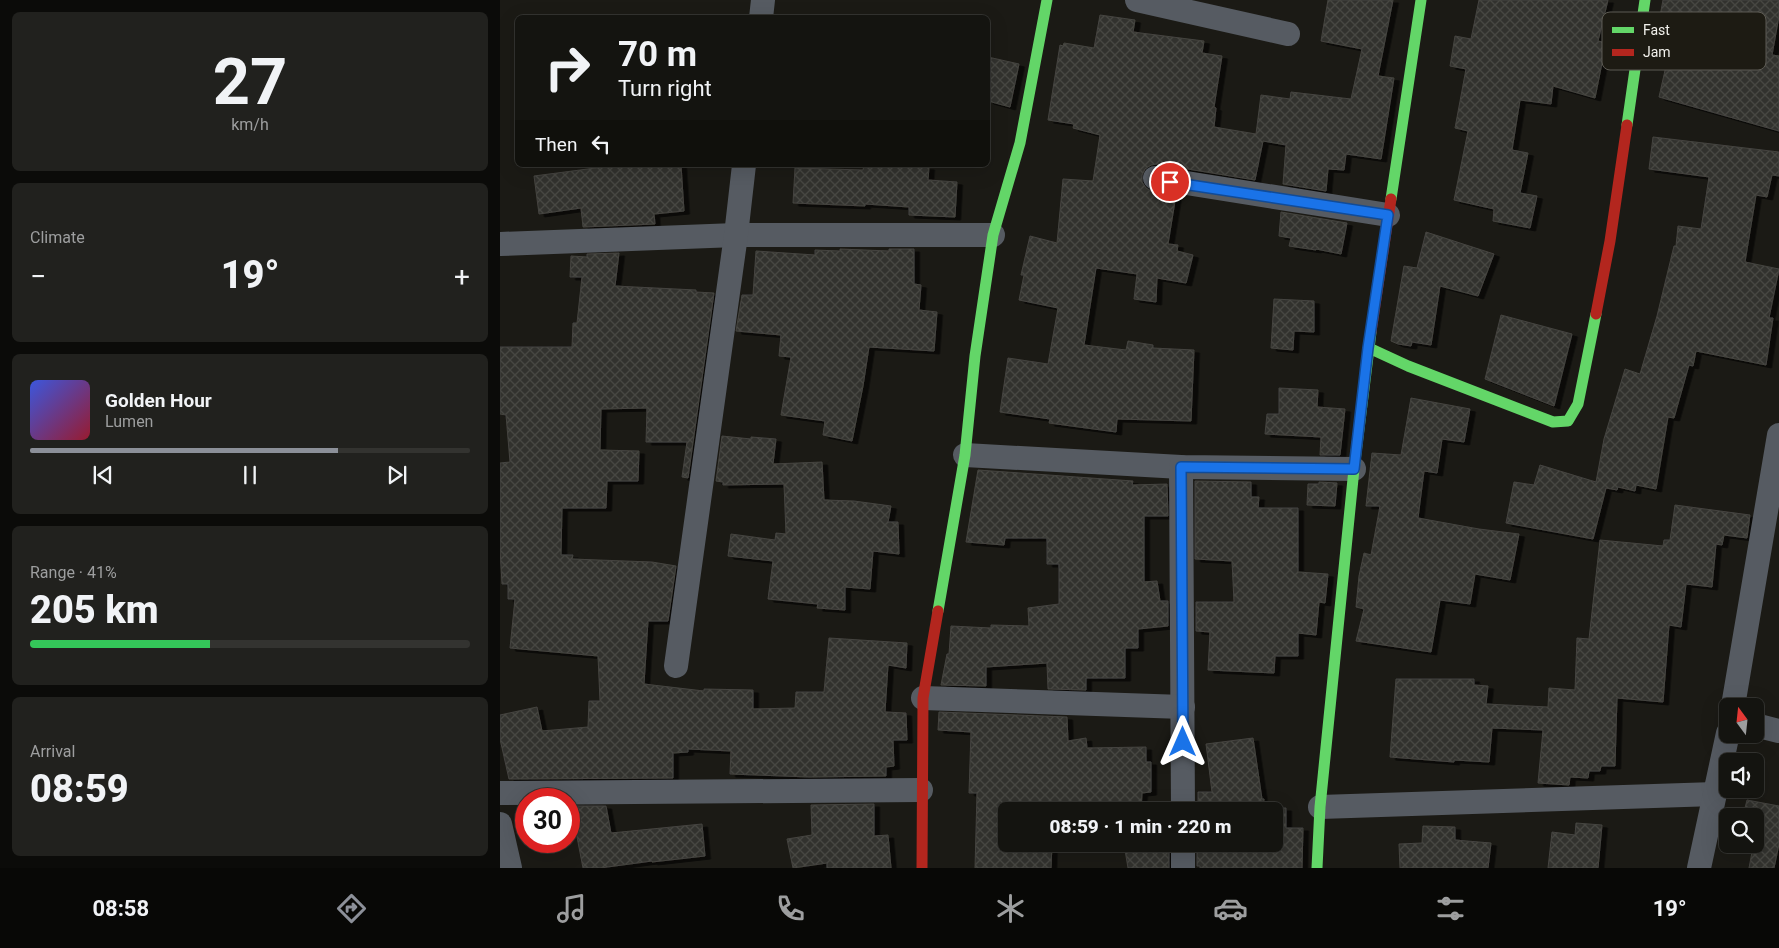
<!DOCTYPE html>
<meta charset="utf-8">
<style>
:root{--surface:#141410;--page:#21211e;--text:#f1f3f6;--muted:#9d9e9f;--line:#333330;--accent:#8c9099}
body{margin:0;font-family:Roboto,sans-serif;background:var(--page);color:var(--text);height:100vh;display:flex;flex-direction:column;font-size:19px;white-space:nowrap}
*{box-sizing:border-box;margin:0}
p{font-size:16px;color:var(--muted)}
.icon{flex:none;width:28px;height:28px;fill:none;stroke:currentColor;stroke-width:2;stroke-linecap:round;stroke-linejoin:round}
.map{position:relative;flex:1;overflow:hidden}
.panel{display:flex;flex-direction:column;gap:12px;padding:12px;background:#0b0b09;width:500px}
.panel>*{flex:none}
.hud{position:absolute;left:15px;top:15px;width:475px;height:152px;border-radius:8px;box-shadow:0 5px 20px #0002,0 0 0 1px var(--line);background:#141410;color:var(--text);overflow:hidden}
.needle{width:32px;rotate:345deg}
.buttons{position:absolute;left:1219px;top:698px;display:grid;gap:10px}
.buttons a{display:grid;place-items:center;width:45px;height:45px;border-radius:8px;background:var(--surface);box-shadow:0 5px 20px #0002,0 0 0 1px var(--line);font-size:25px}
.speed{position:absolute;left:15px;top:788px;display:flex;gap:10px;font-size:25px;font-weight:700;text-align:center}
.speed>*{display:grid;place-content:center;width:65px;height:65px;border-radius:50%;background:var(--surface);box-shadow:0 5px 20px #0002,0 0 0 1px var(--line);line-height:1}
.speed .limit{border:8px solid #d22;background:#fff;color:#111}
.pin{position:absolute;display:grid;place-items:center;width:42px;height:42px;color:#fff;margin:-21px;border:2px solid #fff;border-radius:50%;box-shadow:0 1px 5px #0007}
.me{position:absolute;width:55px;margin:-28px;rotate:0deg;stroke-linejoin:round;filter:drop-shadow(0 0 4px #0008)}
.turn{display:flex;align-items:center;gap:18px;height:105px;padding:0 20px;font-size:22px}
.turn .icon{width:65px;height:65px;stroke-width:2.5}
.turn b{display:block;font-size:35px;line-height:42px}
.then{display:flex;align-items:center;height:48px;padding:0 20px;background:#0003;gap:10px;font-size:19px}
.big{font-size:38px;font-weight:800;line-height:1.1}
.panel .card{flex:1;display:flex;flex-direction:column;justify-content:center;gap:8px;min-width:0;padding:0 18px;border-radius:8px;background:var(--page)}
.panel .dial{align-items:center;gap:0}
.dial b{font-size:65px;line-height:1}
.song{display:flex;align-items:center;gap:15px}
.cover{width:60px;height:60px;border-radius:8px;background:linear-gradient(135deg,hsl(230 70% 55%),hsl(350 70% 35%))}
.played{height:5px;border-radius:2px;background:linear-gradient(90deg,var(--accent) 70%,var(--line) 70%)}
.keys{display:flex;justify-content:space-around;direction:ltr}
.heat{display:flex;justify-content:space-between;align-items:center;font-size:28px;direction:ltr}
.charge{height:8px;border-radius:4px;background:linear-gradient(90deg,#34c759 41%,var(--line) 0)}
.trip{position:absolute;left:498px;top:802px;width:285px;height:50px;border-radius:8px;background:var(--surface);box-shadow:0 5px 20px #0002,0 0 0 1px var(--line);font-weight:800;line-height:50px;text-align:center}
.dock{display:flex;height:80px;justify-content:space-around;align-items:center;background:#080806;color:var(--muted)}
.dock .icon{width:35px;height:35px}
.dock .active{color:var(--accent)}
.dock b{font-size:22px;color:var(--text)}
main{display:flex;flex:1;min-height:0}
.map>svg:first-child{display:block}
.building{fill:url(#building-cross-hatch);stroke:#454440;filter:url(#shadow)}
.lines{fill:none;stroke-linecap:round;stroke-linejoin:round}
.street{stroke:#565b62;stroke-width:24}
.fast{stroke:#63d668;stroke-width:11}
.jam{stroke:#b3261e;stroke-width:11}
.route-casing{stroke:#114b97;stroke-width:12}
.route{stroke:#1a73e8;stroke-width:9}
.key{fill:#1d1b13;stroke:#5d5b54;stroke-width:1}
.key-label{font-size:14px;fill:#f2f1ec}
</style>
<main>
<section class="panel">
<div class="card dial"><b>27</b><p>km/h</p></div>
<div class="card"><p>Climate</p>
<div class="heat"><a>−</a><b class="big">19°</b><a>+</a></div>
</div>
<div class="card">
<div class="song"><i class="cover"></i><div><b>Golden Hour</b><p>Lumen</p></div></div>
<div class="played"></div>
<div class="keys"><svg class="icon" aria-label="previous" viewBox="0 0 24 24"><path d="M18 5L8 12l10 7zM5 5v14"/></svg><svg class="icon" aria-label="pause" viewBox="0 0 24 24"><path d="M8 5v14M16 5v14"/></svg><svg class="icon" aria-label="next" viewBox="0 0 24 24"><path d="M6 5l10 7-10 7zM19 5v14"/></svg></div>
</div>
<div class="card"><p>Range · 41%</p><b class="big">205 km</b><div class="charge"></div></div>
<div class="card"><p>Arrival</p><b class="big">08:59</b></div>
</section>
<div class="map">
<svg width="1279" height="868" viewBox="0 0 1279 868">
<defs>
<pattern id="building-cross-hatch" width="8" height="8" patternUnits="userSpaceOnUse" patternTransform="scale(1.25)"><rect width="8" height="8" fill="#33332f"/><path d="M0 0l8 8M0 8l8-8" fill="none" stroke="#474743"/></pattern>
<filter id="shadow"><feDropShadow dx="5.5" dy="3" stdDeviation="0" flood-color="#0009"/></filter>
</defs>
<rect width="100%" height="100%" fill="#1b1a15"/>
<g class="building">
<path d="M828 0H893L878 76 894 78 881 159 846 154 844 170 828 169 826 191 783 184 786 145 763 141 755 180 657 164 651 165 645 169 642 175V182L646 188 653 192 676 195 668 244 678 245 677 251 693 255 686 283 657 278 656 302 634 299 637 274 596 268 584 345 626 350 628 341 653 345V348L694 350 691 421 617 419 616 432 549 423 550 419 500 412 508 358 548 364 558 308 519 300 524 275H521L530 236 557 243 563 179 593 181 600 135 573 128 574 124 548 120 560 45 563 46 564 43 594 48 600 15 635 20 633 32 704 41 702 53 722 56 714 107 716 108 714 127 756 134 761 95 790 99 791 92 851 99 862 49 821 41Z"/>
<path d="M979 0H1108L1098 41 1106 43 1095 98 1053 86 1051 104 1020 100 1012 150 1028 153 1020 193 1037 196 1030 228 993 221 994 209 954 200 968 131 955 128 966 69 950 66 955 36 971 39Z"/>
<path d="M1163 0H1279V16L1272 55 1279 56V131L1159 97 1168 57 1153 54Z"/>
<path d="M488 57 519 64 510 107 488 101Z"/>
<path d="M1153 137 1279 152V176L1272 175 1267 197 1256 195 1245 262 1279 269 1269 318H1273L1266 365 1196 351 1193 366 1189 365 1174 418 1168 417 1156 489 1136 485 1135 491 1118 487 1117 490 1106 488 1093 539 1006 523 1014 482 1034 485 1040 465 1096 482 1104 439 1125 369 1140 374 1157 316 1174 246H1176L1178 226 1201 229 1209 177 1149 169Z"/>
<path d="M103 165H181L184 211 154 214 155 224 83 227 81 208 39 214 34 176 103 167Z"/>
<path d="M364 165 429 167 428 180 457 182 455 217 409 215V207L365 204V206L293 203 295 168 363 170Z"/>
<path d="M781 212 847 223 841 254 816 249V250L789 246 791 238 779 236Z"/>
<path d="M926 232 994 254 978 296 940 286 931 345 912 342 911 346 898 344 891 341 904 266 917 268Z"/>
<path d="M340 249 389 251V249H414V284L421 285 419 310 437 312 434 351 369 347 363 386 352 441 323 435 325 421 281 415 291 357 279 356 281 335 236 331 242 295H253L256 251 315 255V250L340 251Z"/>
<path d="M119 253 115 286 196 290V292L214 293 188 478 182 477 187 442H146L147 408 101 409 100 450 139 451 138 481H107L106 508H62L61 555H73L72 559 152 562 176 566 168 621H148L144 684 204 691V689L253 690V709L295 708 296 692H324L329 638 407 643 406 668 388 665 385 712 406 713 407 740H393L394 766 386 767V776L309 777 230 774 231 751 188 749V752L173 753V778L9 779 0 739V715L37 707 42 731 88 727 89 701H100L98 656 10 648 15 599H8V584H2L0 549V463L10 462 6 415 0 414V347H72L73 323H77L82 277H70L71 256 87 257V254Z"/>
<path d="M774 299 814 301V332L794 331 793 350 771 348Z"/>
<path d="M1001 315 1072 334 1054 406 985 379Z"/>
<path d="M779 388 818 390 817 407 845 409 840 455H820L821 437 765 434 767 414H779Z"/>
<path d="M911 398 970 409 964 442 942 439 937 473 924 471 918 518 979 529 1019 534 1010 580 975 574 970 604 940 600 931 652 856 641 864 609 856 607 859 576 864 553 871 555 880 506H866L872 453 901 455Z"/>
<path d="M222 436 251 439V437L276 439 273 464 322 462 324 500 354 501 391 506 388 522H398L399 554 373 551 370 589 345 587V610L317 608 318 604 268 599 273 561 228 556 231 534 275 540 276 533 286 534 284 484 223 485V482L216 481Z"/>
<path d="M478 470 633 481 632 485 667 484 668 516H644V582L657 581 660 601H668V626L638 629V648H625V678H586V690L548 689 547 663 486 667V686L441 685 447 654H449L451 626 491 628V625L529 626 528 608 559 604V564H547V538H505L504 545 466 542Z"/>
<path d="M695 481 751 482V497H759L758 508H798V572L828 574 825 603 819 602 816 635 798 633V656H775L774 673 708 670 710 632 696 631V602H734L732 561 695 559Z"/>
<path d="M819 482 837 483 835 506 807 505 808 484H819Z"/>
<path d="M1175 505 1250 515 1247 538 1224 535 1222 545 1216 544 1212 587 1186 584 1181 627 1169 625 1163 702 1117 698 1115 766H1101L1100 771H1089L1088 778 1070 777 1069 785 1038 783 1043 730 992 728 989 762 954 760V762L890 757 896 679H974V685L988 686 986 704 1048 707 1049 688 1075 690 1077 638 1089 639 1100 540 1163 546 1164 540H1170Z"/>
<path d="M439 712 567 717 568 741 586 738 587 748 646 747V762H651V792L642 793 641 811H506V844H552L551 868H475L477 793H469L471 732 438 730Z"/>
<path d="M753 738 762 799H764L763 808H786V828H803L802 868H700V866H697V844H774V811H698V792H712L706 744Z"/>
<path d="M1247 800 1279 806V844L1274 868H1249L1253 847 1240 844H1255V816H1243Z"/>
<path d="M374 804V836L388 835 391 868H327V863L293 868 287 839 312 835 311 805Z"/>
<path d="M71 806H106L111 833 202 824 205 856 152 862V861L100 868H83Z"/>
<path d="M1076 823 1102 825 1098 868H1048L1052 832 1075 835Z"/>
<path d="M923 826 955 827V840L991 843 988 868H900L899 844 922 843Z"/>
<path d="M624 844H669V868H628Z"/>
</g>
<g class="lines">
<g class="street">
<path d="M637 0 788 34"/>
<path d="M261 18 263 0"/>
<path d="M655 178 888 215"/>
<path d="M0 244 236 235H493"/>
<path d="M465 455 681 467 854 469"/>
<path d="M681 467 683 811"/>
<path d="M176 666 236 235 244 165"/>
<path d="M423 698 683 707"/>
<path d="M1233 706 1279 435"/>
<path d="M1255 725 1279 731"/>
<path d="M0 793 421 790"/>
<path d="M820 807 1215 794"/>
<path d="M0 824 10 868"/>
<path d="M683 868V844"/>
<path d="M1199 868 1228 733"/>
</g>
<g class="fast">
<path d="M1127 125 1145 0"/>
<path d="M891 199 921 0"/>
<path d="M869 348 908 366 1053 422 1068 421 1078 404 1096 314"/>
<path d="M438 611 465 455 475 356 493 235 520 143 547 0"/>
<path d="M817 868 820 807 854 469 871 332"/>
</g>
<g class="jam">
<path d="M1096 314 1110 241 1127 125"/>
<path d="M871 332 891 199"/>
<path d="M422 868 423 698 438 611"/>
</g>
</g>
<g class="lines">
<defs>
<path id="route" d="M670 182 888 215 868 348 854 469 681 467 683 742"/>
</defs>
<use href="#route" class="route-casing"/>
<use href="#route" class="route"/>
</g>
<rect x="1102" y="12" width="164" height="58" rx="8" class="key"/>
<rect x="1112" y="27" width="22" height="6" fill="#63d668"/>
<rect x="1112" y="49" width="22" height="7" fill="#b3261e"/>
<g class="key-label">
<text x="1143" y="35">Fast</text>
<text x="1143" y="57">Jam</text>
</g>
</svg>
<div class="buttons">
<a><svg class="needle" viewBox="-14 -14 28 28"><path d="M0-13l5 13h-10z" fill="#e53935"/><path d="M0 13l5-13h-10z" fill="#9d9e9f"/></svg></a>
<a><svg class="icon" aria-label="sound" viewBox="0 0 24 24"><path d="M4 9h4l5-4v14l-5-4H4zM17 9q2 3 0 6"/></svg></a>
<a><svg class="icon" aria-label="search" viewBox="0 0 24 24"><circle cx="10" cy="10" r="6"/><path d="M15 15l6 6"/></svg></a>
</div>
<div class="speed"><div class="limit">30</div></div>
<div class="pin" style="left:670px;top:182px;background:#d93025"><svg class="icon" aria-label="arrive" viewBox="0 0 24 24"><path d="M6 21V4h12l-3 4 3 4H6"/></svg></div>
<svg class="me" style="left:683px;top:742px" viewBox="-20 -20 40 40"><path d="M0-17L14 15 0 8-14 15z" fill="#1a73e8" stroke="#fff" stroke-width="4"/></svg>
<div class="trip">08:59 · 1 min · 220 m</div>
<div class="hud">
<div class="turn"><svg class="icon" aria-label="right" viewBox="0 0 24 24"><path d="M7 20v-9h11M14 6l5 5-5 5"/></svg><div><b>70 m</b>Turn right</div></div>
<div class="then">Then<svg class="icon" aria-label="left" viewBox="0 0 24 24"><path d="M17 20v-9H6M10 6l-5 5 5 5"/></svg></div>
</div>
</div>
</main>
<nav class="dock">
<b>08:58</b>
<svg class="icon active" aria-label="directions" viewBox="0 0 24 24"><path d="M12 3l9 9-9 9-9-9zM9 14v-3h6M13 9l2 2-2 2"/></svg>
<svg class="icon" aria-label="music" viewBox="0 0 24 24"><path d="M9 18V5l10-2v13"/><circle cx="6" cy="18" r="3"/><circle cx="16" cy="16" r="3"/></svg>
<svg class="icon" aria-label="phone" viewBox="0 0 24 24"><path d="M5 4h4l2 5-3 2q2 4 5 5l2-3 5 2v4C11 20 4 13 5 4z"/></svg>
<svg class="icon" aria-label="climate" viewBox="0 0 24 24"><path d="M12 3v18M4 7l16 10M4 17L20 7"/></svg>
<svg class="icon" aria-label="car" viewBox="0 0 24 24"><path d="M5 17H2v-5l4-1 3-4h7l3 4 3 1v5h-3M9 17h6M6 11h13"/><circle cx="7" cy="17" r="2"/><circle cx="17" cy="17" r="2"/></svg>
<svg class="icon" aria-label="filters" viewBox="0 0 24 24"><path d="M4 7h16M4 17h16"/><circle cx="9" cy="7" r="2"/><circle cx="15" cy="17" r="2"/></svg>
<b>19°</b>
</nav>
